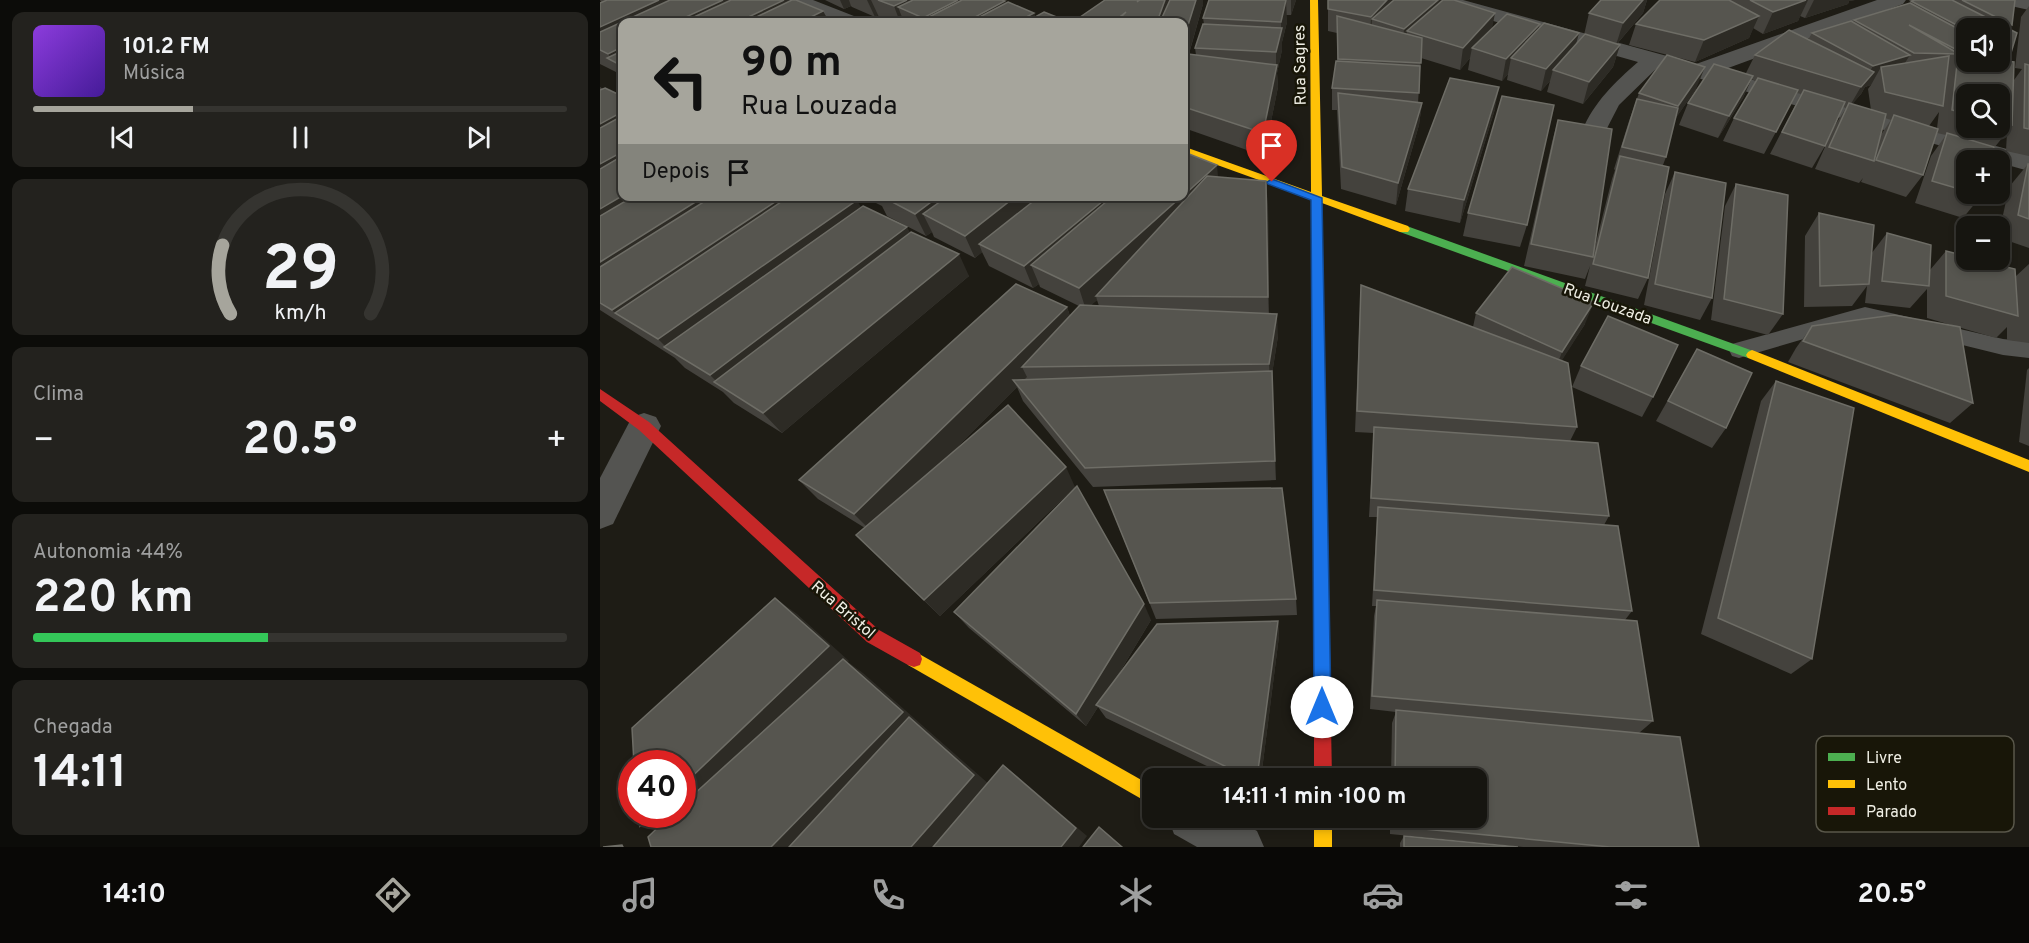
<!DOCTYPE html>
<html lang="pt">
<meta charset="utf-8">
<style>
:root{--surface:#161510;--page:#23221e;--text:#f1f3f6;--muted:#9e9f9f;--line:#353430;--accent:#a6a59c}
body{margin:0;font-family:Overpass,sans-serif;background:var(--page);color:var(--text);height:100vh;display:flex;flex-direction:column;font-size:22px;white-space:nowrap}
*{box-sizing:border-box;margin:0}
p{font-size:20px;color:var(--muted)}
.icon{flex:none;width:33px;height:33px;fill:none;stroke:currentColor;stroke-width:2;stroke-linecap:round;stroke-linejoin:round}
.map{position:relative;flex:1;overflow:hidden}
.panel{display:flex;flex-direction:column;gap:12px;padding:12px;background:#0c0c09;width:600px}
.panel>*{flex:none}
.top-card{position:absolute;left:18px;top:18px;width:570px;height:183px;border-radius:12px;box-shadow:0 3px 9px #0003,0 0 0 2px var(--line);background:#a6a59c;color:#111;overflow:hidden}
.fabs{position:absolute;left:1356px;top:18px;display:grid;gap:12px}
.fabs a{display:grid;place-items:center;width:54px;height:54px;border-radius:12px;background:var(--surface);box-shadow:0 3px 9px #0003,0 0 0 2px var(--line);font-size:30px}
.speed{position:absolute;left:18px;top:750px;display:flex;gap:12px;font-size:30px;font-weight:700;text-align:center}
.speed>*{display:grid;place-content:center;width:78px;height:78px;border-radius:50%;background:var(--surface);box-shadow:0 3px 9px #0003,0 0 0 2px var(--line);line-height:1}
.speed .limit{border:9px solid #d22;background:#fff;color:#111}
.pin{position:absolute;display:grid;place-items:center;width:51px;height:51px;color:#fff;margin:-62px -26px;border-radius:50% 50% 50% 0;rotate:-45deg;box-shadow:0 0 6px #0007}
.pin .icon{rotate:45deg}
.me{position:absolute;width:66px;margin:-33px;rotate:0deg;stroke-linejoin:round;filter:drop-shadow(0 0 4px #0008)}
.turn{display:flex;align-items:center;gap:21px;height:126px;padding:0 24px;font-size:27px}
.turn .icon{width:78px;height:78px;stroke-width:2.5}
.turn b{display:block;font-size:42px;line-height:51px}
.then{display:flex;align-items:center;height:57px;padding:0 24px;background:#0003;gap:12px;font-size:22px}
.big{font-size:45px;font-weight:700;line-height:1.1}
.panel .tile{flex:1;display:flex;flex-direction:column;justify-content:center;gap:9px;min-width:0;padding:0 21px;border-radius:12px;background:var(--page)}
.panel .dial{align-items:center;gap:0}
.dial svg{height:156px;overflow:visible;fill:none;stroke:var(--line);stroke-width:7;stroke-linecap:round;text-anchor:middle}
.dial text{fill:var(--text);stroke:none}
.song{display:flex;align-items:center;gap:18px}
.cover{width:72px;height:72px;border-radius:9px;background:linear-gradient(135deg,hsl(270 70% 55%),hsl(260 70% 35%))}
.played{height:6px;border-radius:3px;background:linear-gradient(90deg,var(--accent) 30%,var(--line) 30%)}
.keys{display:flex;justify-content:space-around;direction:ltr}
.heat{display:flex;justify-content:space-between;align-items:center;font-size:33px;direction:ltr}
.charge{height:9px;border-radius:4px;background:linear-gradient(90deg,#34c759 44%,var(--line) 0)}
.trip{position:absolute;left:542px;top:768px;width:345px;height:60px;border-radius:12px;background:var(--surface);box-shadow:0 3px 9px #0003,0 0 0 2px var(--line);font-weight:700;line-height:60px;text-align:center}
.menu{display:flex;height:96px;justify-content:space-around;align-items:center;background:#090806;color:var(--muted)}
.menu .icon{width:42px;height:42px}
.menu .active{color:var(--accent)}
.menu b{font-size:27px;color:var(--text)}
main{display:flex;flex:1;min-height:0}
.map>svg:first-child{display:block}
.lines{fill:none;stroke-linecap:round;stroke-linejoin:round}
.lane{fill:#545451;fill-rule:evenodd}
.street{fill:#545451;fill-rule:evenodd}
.fast{fill:#4caf50;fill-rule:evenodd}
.slow{fill:#ffc107;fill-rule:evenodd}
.jam{fill:#c62828;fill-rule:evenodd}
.wall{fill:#44423d;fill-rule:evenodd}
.shaded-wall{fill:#2d2b25}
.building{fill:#56554f;stroke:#6e6d66;stroke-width:1.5}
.route{fill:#1a73e8;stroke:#114b97;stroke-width:1.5}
.labels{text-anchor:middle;stroke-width:5;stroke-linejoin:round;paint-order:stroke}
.street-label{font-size:16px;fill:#f0efe5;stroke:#181608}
.key{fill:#181608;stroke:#59574a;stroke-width:1.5}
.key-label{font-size:16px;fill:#f0efe5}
</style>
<main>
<section class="panel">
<div class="tile">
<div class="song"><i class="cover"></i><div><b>101.2 FM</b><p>Música</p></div></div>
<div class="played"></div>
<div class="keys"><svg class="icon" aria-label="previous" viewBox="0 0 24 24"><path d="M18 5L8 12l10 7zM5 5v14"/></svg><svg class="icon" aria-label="pause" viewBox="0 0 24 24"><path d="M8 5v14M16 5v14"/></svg><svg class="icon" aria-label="next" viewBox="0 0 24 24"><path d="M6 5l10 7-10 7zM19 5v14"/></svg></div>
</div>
<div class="tile dial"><svg viewBox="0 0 100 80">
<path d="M14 69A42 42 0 1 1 86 69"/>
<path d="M14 69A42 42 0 0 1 10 34" stroke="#a6a59c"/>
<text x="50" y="56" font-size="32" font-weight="700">29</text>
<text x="50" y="72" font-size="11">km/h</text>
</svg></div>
<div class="tile"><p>Clima</p>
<div class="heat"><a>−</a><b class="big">20.5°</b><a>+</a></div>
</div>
<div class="tile"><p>Autonomia · 44%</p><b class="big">220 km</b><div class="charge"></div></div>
<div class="tile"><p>Chegada</p><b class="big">14:11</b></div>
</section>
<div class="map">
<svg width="1429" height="847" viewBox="0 0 1429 847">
<rect width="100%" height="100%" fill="#1e1c15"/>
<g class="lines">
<path class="lane" d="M1265 307 1403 339 1429 342V358L1403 355 1265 321 1139 358 1132 356 1129 350 1132 344Z"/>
<g class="street">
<path d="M185 0H213L259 18 262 22H235L188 4Z"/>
<path d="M830 0H863L1096 64 1277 0H1306L1303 4 1120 71 1429 155V171L1400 163V160H1392L1058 67 1019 105 1003 136 994 138 985 136 982 131C994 102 1015 82 1038 62L833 4Z"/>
<path d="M1399 0H1429V10L1402 4Z"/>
<path d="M44 413 56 417 61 426 13 524 0 529V478L32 417Z"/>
<path d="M568 818H633L657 831 664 847H597L574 834Z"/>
</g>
<g class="fast">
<path d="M804 225 1156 352 1158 355 1156 358H1148L800 232 798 229Z"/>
<path d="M718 330 724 335 730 672 728 678 722 680 716 678 714 672 712 335Z"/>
</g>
<g class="slow">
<path d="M710 0H718L722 196 808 226 810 229 808 232H800L722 203 724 335 718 340 712 335 711 199 584 153V147L588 148 711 192Z"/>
<path d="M1152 350 1429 460V472L1148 358 1146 355 1148 352Z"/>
<path d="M314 651 552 786V805L308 665 306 659 308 653Z"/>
<rect x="714" y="818" width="18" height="29"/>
</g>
<g class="jam">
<path d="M0 389 49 422 279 630 320 653 322 659 320 665 314 667 308 665 267 642 39 430 0 401Z"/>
<path d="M722 664 728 666 730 672 732 778H714V672L716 666Z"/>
</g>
</g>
<g class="wall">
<path d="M0 0H196L223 11 229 22H22V79L18 73 0 64V3L1 2Z"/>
<path d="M225 0H402L406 3 434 13 435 17 469 22H290L279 18 278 15 275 17 252 7 251 6 244 9Z"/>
<path d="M609 0H696L691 15H686L687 22 682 42V50L677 73 678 87 664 156 584 128V22L603 4 589 54 596 55 595 48 604 24 603 18Z"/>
<path d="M728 0H842V1L892 28 938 29 979 33 976 44 984 35 989 13 1001 0H1047L1043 13 1017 44 1020 45 1013 67 983 104 947 92 950 81 941 91 907 80 908 74 902 81 868 70 870 58 860 70 821 58 818 103H822L819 125 796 205 741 189 737 110H732V88L737 61V33L728 31Z"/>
<path d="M1060 0H1255L1249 1 1248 4 1205 18 1200 16 1198 21 1163 34 1153 28 1149 38 1095 62 1029 45 1036 24Z"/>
<path d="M1315 0H1415L1412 25 1409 29 1411 53 1405 61 1414 80 1422 69 1415 68 1421 17 1429 6V156L1406 151 1407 132 1394 148 1366 160V194H1382L1381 196 1363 218 1315 203 1331 156 1346 135 1337 133 1323 175 1306 197 1261 182 1263 178 1259 183 1215 169 1235 125 1246 108 1243 107 1225 146 1212 168 1170 154 1201 94 1197 93 1164 154 1123 141 1134 118 1156 81 1151 79 1143 98 1118 138 1079 125 1088 103 1146 73 1155 55 1208 40 1212 33 1253 21 1254 20 1310 3 1311 1ZM1366 28H1400V62H1366ZM1271 85 1268 89 1271 110 1252 104 1261 94 1265 87ZM1366 94H1400V128H1366ZM1339 112 1337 128 1329 126ZM1285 118 1291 120 1280 136Z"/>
<path d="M0 87 3 89 22 196 261 207 310 233 369 276 182 433 134 403 123 392 85 368 75 358 0 310Z"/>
<path d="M1096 89 1075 119 1066 157 1063 165 1048 278 1038 299 985 286 990 266 985 279 924 266 952 142 958 120 995 246 1012 179 1015 170 1014 169 1029 121 1039 93Z"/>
<path d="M895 109 860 223 805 211 808 189Z"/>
<path d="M1428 164H1429V248L1400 238V229L1409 187Z"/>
<path d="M1075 172 1112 298 1100 320 1044 305 1065 194Z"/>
<path d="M618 177 668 204 669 314 678 336 672 374 676 480 493 487 423 401 417 387 342 462 475 487 340 616 256 535 265 528 218 499 199 480 467 307 470 316 479 306 440 287 439 284 433 288 389 266 382 252 375 258 334 237 332 232 326 236 287 216 282 206 262 196H584ZM497 300 499 306 491 305 492 304Z"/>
<path d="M1136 184 1183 314 1168 335 1111 320 1125 206Z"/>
<path d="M868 213 927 225 920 247 863 236Z"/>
<path d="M1219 213 1271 254 1287 233 1330 270 1346 251 1415 277 1429 264V343L1407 340V327L1396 338 1327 318V289L1310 308 1265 303 1267 286 1252 306 1204 307 1205 236Z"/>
<path d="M761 285 873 327 876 313 985 324 961 361 977 427 970 441 1009 516 1004 525 1032 611 1025 620 1053 721 1039 733 1099 847H923L790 834V818H876V778H791L792 723 796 712 770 709 774 616 776 606H772L777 517H769L774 433 755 432Z"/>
<path d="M1212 326 1373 403 1350 423 1188 362 1196 348Z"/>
<path d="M1097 349 1126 428 1112 448 1056 421Z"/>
<path d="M981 366 1053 397 1042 417 972 387Z"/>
<path d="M1429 368V446L1419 442 1427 370Z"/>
<path d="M1176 381 1212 659 1191 674 1101 634 1161 401Z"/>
<path d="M504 490 696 599 697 615 556 619Z"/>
<path d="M354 612 551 620 512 685 678 621 679 636 661 778H632L506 718 498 707 486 726 369 628Z"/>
<path d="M804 836 918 847H800V843Z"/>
</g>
<g class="shaded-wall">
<path d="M59 0H120L0 50V11Z"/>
<path d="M123 0H172L134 22H75Z"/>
<path d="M184 0H193L194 22H138Z"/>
<path d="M240 0H249L251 6 244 9Z"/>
<path d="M267 0H271L278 15 275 17Z"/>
<path d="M278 0H355L298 7 304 22H300L294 6Z"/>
<path d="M358 0H381L325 19 327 22H324L323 18Z"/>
<path d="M565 0H576L568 22H557Z"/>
<path d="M596 0H603V4L589 53 584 68V38Z"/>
<path d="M686 0 687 22 682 42V50L677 73 678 87 664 156 663 133 676 67V52L681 30V22Z"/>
<path d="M691 0H696L691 15Z"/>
<path d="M787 0H800L772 19 771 37 770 38 771 17Z"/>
<path d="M838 0H842L840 18 807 31 806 47 802 51 804 29Z"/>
<path d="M1043 0H1047L1043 13 1016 45 1023 23Z"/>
<path d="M1206 0H1208L1198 21 1163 34 1173 12Z"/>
<path d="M1214 0H1255L1249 1 1248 4 1205 18Z"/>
<path d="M405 1 412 22H366Z"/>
<path d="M223 11 229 22H201Z"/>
<path d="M434 13 436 22H417Z"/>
<path d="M895 13 891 35 872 48 870 58 860 70 863 48Z"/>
<path d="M1159 16 1149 38 1095 62 1104 40Z"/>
<path d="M940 24 934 46 911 58 908 74 902 81 906 59Z"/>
<path d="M979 33 973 55 953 70 950 81 941 91 946 69Z"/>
<path d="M1020 45 1013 67 983 104 989 82Z"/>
<path d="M22 47V66L13 61 8 54Z"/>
<path d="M1310 55 1296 77 1281 67 1271 85 1265 87 1261 94 1248 109 1273 66Z"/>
<path d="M1105 67 1096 89 1069 128 1078 106Z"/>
<path d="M1153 76 1143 98 1118 138 1129 116Z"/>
<path d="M899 87 895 109 860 223 864 200Z"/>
<path d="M822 103 819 125 796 205 798 183Z"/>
<path d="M22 112V144L0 156V124Z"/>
<path d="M22 152V184L0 197V164Z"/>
<path d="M617 165 619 188 496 296 497 300 486 310 479 288 582 196H584V195Z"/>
<path d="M666 181 668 204 669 319 668 297Z"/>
<path d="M22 196H77L0 244V209Z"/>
<path d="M105 196H157L0 297V262Z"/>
<path d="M184 196H223L15 313 34 332 12 310Z"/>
<path d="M339 196H380L323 214 332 232 326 236 315 214Z"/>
<path d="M416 196H453L379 244 382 252 375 258 365 236Z"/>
<path d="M509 196H540L431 265 439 284 433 288 424 266Z"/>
<path d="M257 200 269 222 68 349 58 339Z"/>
<path d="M307 227 319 249 121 386 110 375Z"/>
<path d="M359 254 369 276 182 433 163 413Z"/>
<path d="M994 302 985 324 954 373 962 352Z"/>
<path d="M467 307 474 329 422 367 427 377 418 386 413 380 417 387 272 532 254 514Z"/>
<path d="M677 314 678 336 672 374 676 480 669 364Z"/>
<path d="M466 467 475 487 340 616 324 600Z"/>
<path d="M175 598 197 614 249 661 248 662 263 673 390 785 336 847H171L72 835 40 826 52 814H82V786Z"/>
<path d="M544 604 551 620 499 706 496 705 498 707 486 726 476 714Z"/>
<path d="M678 621 679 636 661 778H657Z"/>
<path d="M403 765 417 776 487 836 479 847H461Z"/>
</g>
<g class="building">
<path d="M7 0H59L0 27V3Z"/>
<path d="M70 0H123L75 22H22V47L8 54 0 50V32Z"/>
<path d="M131 0H184L138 22H83Z"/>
<path d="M192 0H196L223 11 201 22H146Z"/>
<path d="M278 0H307L294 6Z"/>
<path d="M313 0H358L323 18 298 7Z"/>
<path d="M362 0H402L405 1 366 22H333L325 19Z"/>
<path d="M505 0H539L537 2 540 0H565L557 22H516L526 12 513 22H473Z"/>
<path d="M570 0H596L584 38V22H560Z"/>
<path d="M609 0H686L681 22 603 18Z"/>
<path d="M728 0H787L771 17 728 9Z"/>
<path d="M794 0H838L804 29 772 19Z"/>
<path d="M843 0H854L895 13 863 48 807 31Z"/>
<path d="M1001 0H1043L1023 23 989 13Z"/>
<path d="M1060 0H1129L1159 16 1104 40 1036 24Z"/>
<path d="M1150 0H1206L1173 12Z"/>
<path d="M1315 0H1352L1417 33 1411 53 1400 47V28H1366V30L1311 1Z"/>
<path d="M1362 0H1415L1412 25Z"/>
<path d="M408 2 434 13 417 22H370Z"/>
<path d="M1310 3 1366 33V51H1359L1309 25 1359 54 1314 53 1254 20Z"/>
<path d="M444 12 469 22H426Z"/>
<path d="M907 14 940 24 906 59 872 48Z"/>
<path d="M737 16 822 38 821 63 738 59Z"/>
<path d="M1251 21 1310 55 1273 66 1212 33Z"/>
<path d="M944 23 979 33 946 69 911 58Z"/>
<path d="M603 24 682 28 676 52 595 48Z"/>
<path d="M1189 30 1274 72 1261 87 1155 55Z"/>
<path d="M985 34 1020 45 989 82 953 70Z"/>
<path d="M22 51V66L7 58Z"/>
<path d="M588 54 677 65 663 133 584 107V64Z"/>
<path d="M1067 55 1105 67 1078 106 1039 93Z"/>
<path d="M1358 55 1366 56V62H1400V60L1414 62 1412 125 1400 122V94H1366V114L1352 110Z"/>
<path d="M1349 56 1343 106 1285 92 1281 67Z"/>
<path d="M736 61 820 66 819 93 732 88Z"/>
<path d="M1114 64 1153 76 1129 116 1088 103Z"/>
<path d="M1425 64 1429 65V129L1424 128Z"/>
<path d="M850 78 899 87 864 200 808 189Z"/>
<path d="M1158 78 1198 90 1176 132 1134 118Z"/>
<path d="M5 88 22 96V112L0 124V90Z"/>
<path d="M1204 90 1245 102 1225 146 1182 132Z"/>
<path d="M738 93 822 103 798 183 742 167Z"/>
<path d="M902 96 954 105 927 225 868 213Z"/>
<path d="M1037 99 1078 108 1066 157 1022 147Z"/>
<path d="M1249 103 1286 114 1274 161 1229 147Z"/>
<path d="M1294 115 1338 129 1323 175 1276 160Z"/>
<path d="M22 116V152L0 164V128Z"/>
<path d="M958 120 1012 129 993 257 931 244Z"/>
<path d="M1347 133 1394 147 1391 160H1366V191L1332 181Z"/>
<path d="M584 152 617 165 584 195Z"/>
<path d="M22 156V196L0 209V169Z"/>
<path d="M1020 156 1069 167 1048 278 993 264Z"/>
<path d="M1428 164H1429V219L1418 215Z"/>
<path d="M1075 172 1126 183 1112 298 1055 284Z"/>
<path d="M607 176 666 181 668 297 496 296Z"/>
<path d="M1136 184 1188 195 1183 314 1124 299Z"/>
<path d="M34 196H105L0 262V216Z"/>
<path d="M113 196H184L12 310 0 303V267Z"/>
<path d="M190 196H249L257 200 58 339 15 313Z"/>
<path d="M281 196H339L315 214Z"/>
<path d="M348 196H416L365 236 323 214Z"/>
<path d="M440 196H509L424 266 379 244Z"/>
<path d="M513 196H582L479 288 431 265Z"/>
<path d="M263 206 307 227 110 375 64 347Z"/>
<path d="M1219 213 1274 225 1269 284 1220 286Z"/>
<path d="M311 232 359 254 163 413 114 382Z"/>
<path d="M1287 233 1331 245 1329 286 1282 281Z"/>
<path d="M1346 251 1366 256V260H1378L1415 269 1418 316 1346 296Z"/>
<path d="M912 267 994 302 962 352 876 313Z"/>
<path d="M416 284 467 307 254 514 199 480Z"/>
<path d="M761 285 968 363 977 427 757 411Z"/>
<path d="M480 305 677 314 669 364 422 367Z"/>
<path d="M1294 315 1360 327 1373 403 1203 341 1212 326Z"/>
<path d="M1008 316 1078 345 1053 397 981 366Z"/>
<path d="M1097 349 1152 373 1126 428 1068 401Z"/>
<path d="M672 371 675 461 485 468 413 380Z"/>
<path d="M1176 381 1254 408 1212 659 1118 618Z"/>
<path d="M408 405 466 467 324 600 256 535Z"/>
<path d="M774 427 998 443 1009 516 771 498Z"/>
<path d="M477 486 544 604 476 714 354 612Z"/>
<path d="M682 488 696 599 550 603 504 490Z"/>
<path d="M778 507 1018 526 1032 611 774 590Z"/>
<path d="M175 598 229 646 82 786V764H34L32 728Z"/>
<path d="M777 600 1037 621 1053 721 772 696Z"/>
<path d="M678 621 657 778H650L496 705 557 624Z"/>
<path d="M243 659 303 712 171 847H51L48 837 72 814H82V805Z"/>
<path d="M796 710 1080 737 1099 847H1010L793 826 794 818H876V778H795Z"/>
<path d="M309 717 374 775 311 847H189Z"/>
<path d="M403 765 476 828 461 847H333Z"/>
<path d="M39 814H52L40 826Z"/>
<path d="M499 827 522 847H483Z"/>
<path d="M804 836 918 847H804Z"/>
<path d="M22 845 23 847H3Z"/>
</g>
<path class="route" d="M672 179 722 198 731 707 728 713 722 715 716 713 714 707 711 200 668 184 667 182Z"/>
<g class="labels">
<g class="street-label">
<text transform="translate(699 65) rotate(-91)" y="6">Rua Sagres</text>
<text transform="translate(1008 303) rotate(20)" y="6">Rua Louzada</text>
<text transform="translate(244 609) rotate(41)" y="6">Rua Bristol</text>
</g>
</g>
<rect x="1216" y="736" width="198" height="96" rx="9" class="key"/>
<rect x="1228" y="753" width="27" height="8" fill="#4caf50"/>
<rect x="1228" y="780" width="27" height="8" fill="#ffc107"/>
<rect x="1228" y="807" width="27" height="8" fill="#c62828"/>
<g class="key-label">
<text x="1266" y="763">Livre</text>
<text x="1266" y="790">Lento</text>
<text x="1266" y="817">Parado</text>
</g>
</svg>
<div class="fabs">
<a><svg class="icon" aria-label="sound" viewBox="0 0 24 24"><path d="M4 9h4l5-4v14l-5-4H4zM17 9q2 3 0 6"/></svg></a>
<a><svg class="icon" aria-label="search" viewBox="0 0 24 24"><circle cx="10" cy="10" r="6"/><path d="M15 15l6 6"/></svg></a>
<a>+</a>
<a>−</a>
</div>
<div class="speed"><div class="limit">40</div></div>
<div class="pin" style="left:672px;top:182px;background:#d93025"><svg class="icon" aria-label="arrive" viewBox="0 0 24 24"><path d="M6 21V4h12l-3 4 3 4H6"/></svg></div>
<svg class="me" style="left:722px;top:707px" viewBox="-20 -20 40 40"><circle r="19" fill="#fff"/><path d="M0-13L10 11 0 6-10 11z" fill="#1a73e8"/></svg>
<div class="trip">14:11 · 1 min · 100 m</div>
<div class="top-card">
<div class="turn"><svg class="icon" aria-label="left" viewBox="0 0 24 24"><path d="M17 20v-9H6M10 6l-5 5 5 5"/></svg><div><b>90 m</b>Rua Louzada</div></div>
<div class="then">Depois<svg class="icon" aria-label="arrive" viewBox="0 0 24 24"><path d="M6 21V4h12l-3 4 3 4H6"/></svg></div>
</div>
</div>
</main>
<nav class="menu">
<b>14:10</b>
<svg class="icon active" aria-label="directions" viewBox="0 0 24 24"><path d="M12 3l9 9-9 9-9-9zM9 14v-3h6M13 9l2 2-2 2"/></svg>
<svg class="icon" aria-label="music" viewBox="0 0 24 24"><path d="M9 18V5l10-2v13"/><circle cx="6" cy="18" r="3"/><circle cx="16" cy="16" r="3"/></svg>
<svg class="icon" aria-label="phone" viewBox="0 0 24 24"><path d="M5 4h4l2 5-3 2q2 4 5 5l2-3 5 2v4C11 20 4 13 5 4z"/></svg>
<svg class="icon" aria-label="climate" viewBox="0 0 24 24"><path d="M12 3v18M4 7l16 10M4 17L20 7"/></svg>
<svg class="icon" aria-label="car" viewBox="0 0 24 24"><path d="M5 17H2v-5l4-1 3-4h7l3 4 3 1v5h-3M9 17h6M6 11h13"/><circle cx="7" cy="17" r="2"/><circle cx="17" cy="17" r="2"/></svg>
<svg class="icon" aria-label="filters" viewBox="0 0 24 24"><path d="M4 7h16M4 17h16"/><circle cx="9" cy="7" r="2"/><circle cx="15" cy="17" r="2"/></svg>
<b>20.5°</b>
</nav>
